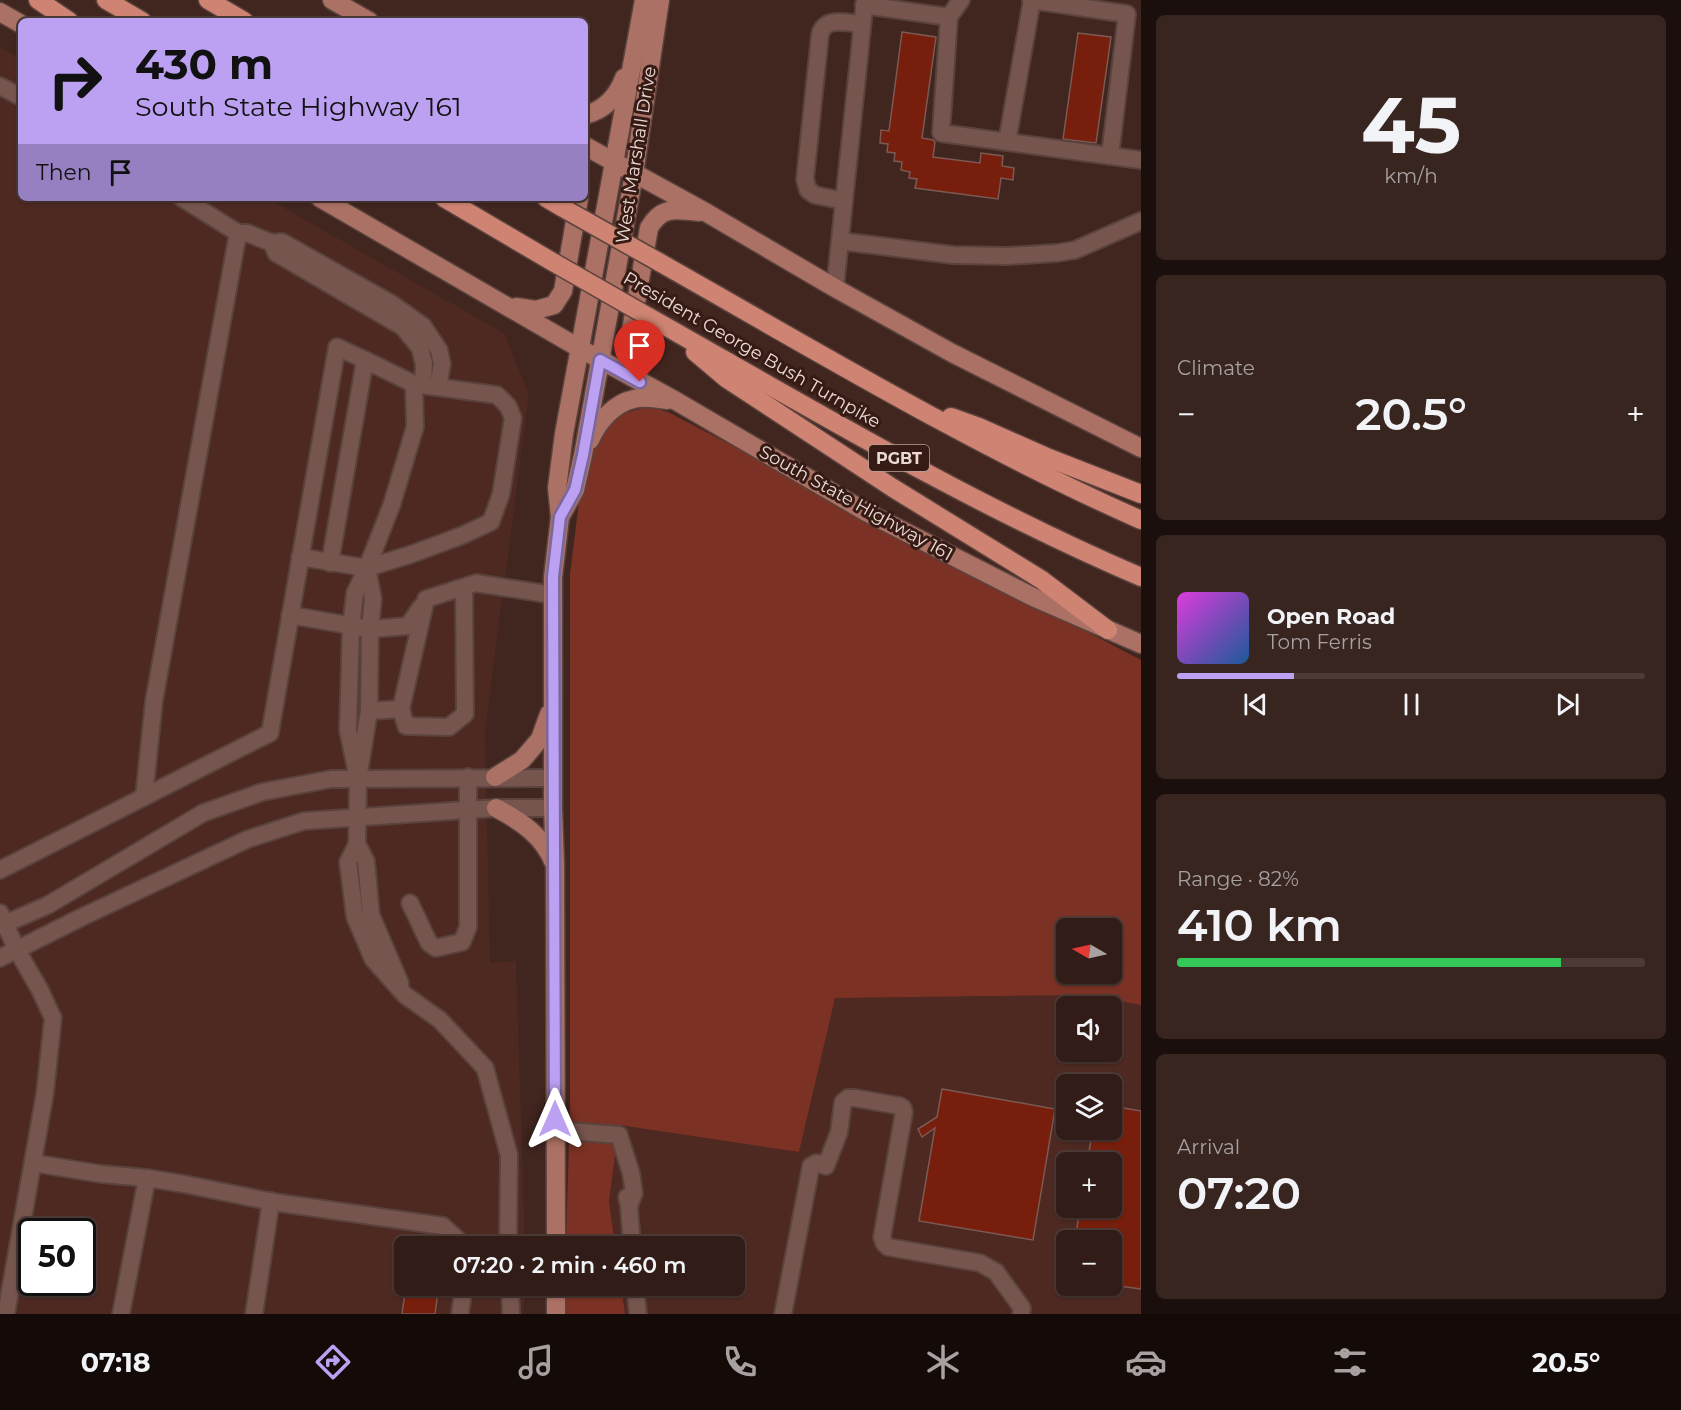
<!DOCTYPE html>
<meta charset="utf-8">
<style>
:root{--surface:#311c17;--page:#392520;--text:#f1f3f6;--muted:#a8a1a1;--line:#4c3a36;--accent:#bca0f2}
body{margin:0;font-family:Montserrat,sans-serif;background:var(--page);color:var(--text);height:100vh;display:flex;flex-direction:column;font-size:22px;white-space:nowrap}
*{box-sizing:border-box;margin:0}
p{font-size:20px;color:var(--muted)}
.icon{flex:none;width:33px;height:33px;fill:none;stroke:currentColor;stroke-width:2;stroke-linecap:round;stroke-linejoin:round}
.map{position:relative;flex:1;overflow:hidden}
.panel{display:flex;flex-direction:column;gap:15px;padding:15px;background:#1b0f0d;width:540px}
.panel>*{flex:none}
.hud{position:absolute;left:18px;top:18px;width:570px;height:183px;border-radius:9px;box-shadow:0 2px 4px #0004,0 0 0 2px var(--line);background:#bca0f2;color:#111;overflow:hidden}
.needle{width:39px;rotate:279deg}
.buttons{position:absolute;left:1056px;top:918px;display:grid;gap:12px}
.buttons a{display:grid;place-items:center;width:66px;height:66px;border-radius:9px;background:var(--surface);box-shadow:0 2px 4px #0004,0 0 0 2px var(--line);font-size:30px}
.speed{position:absolute;left:18px;top:1218px;display:flex;gap:12px;font-size:30px;font-weight:700;text-align:center}
.speed>*{display:grid;place-content:center;width:78px;height:78px;border-radius:50%;background:var(--surface);box-shadow:0 2px 4px #0004,0 0 0 2px var(--line);line-height:1}
.speed .limit{border:3px solid #111;border-radius:9px;background:#fff;color:#111}
.pin{position:absolute;display:grid;place-items:center;width:51px;height:51px;color:#fff;margin:-62px -26px;border-radius:50% 50% 50% 0;rotate:-45deg;box-shadow:0 0 6px #0007}
.pin .icon{rotate:45deg}
.me{position:absolute;width:66px;margin:-33px;rotate:0deg;stroke-linejoin:round;filter:drop-shadow(0 0 4px #0008)}
.turn{display:flex;align-items:center;gap:21px;height:126px;padding:0 18px;font-size:27px}
.turn .icon{width:78px;height:78px;stroke-width:2.5}
.turn b{display:block;font-size:42px;line-height:51px}
.then{display:flex;align-items:center;height:57px;padding:0 18px;background:#0003;gap:12px;font-size:22px}
.big{font-size:45px;font-weight:600;line-height:1.1}
.panel .widget{flex:1;display:flex;flex-direction:column;justify-content:center;gap:9px;min-width:0;padding:0 21px;border-radius:9px;background:var(--page)}
.panel .dial{align-items:center;gap:0}
.dial b{font-size:78px;line-height:1}
.song{display:flex;align-items:center;gap:18px}
.cover{width:72px;height:72px;border-radius:9px;background:linear-gradient(135deg,hsl(300 70% 55%),hsl(210 70% 35%))}
.played{height:6px;border-radius:3px;background:linear-gradient(90deg,var(--accent) 25%,var(--line) 25%)}
.keys{display:flex;justify-content:space-around;direction:ltr}
.heat{display:flex;justify-content:space-between;align-items:center;font-size:33px;direction:ltr}
.charge{height:9px;border-radius:4px;background:linear-gradient(90deg,#34c759 82%,var(--line) 0)}
.trip{position:absolute;left:394px;top:1236px;width:351px;height:60px;border-radius:9px;background:var(--surface);box-shadow:0 2px 4px #0004,0 0 0 2px var(--line);font-weight:600;line-height:60px;text-align:center}
.menu{display:flex;height:96px;justify-content:space-around;align-items:center;background:#140b09;color:var(--muted)}
.menu .icon{width:42px;height:42px}
.menu .active{color:var(--accent)}
.menu b{font-size:27px;color:var(--text)}
main{display:flex;flex:1;min-height:0}
.map>svg:first-child{display:block}
.built{fill:#4d2922;fill-rule:evenodd}
.green{fill:#7b3224;fill-rule:evenodd}
.building{fill:#771e0c;stroke:#7b5a53;stroke-width:1.5}
.lines{fill:none;stroke-linecap:round;stroke-linejoin:round}
.minor-casing{stroke:#5a423d;stroke-width:20}
.major-casing{stroke:#5a423d;stroke-width:21}
.highway-casing{stroke:#5a423d;stroke-width:21}
.minor{stroke:#75554e;stroke-width:16}
.major{stroke:#ab7164;stroke-width:18}
.highway{stroke:#cf8372;stroke-width:18}
.highway-bridge-casing{stroke:#5a423d;stroke-width:21;stroke-linecap:butt}
.highway-bridge{stroke:#cf8372;stroke-width:18}
.route-casing{stroke:#7a689d;stroke-width:15}
.route{stroke:#bca0f2;stroke-width:10}
.labels{text-anchor:middle;stroke-width:6;stroke-linejoin:round;paint-order:stroke}
.shield{fill:#361b15;stroke:#b5a09b;stroke-width:1.5}
.shield-label{font-size:16px;font-weight:bold;fill:#ecd9d4}
.street-label{font-size:18px;fill:#ecd9d4;stroke:#361b15}
</style>
<main>
<div class="map">
<svg width="1141" height="1314" viewBox="0 0 1141 1314">
<rect width="100%" height="100%" fill="#41251f"/>
<g class="built">
<path d="M0 47 21 59V198H267L504 333 529 394 485 731 490 963 516 961 525 1246H405V1286H526L523 1314H0ZM32 1232H82V1282H32Z"/>
<path d="M1088 995 1141 1005V1314H625L621 1286H735V1246H615L609 1201 619 1125 799 1152 834 998ZM1066 1006H1112V1052H1066ZM1066 1084H1112V1130H1066ZM1066 1162H1112V1208H1066ZM1066 1240H1112V1286H1066Z"/>
</g>
<g class="green">
<path d="M649 406 670 413 1141 660V1005L1088 995 835 998 799 1152 619 1125 609 1201 615 1246H566L570 1107V574L579 502 594 441 615 416ZM1066 928H1112V974H1066Z"/>
<path d="M564 1286H621L625 1314H563Z"/>
</g>
<g class="building">
<path d="M902 32 936 37 922 138 933 140 935 142 933 157 980 163 981 153 1003 156 1002 166 1014 168 1013 180 1001 178 998 199 915 188 917 179 909 178 910 172 901 170 902 162 894 161 895 153 887 152 888 144 880 143 881 130 889 131Z"/>
<path d="M1078 33 1111 37 1096 143 1063 139Z"/>
<path d="M942 1089 1055 1109 1033 1240 919 1221 935 1128 922 1137 918 1129 937 1117Z"/>
<path d="M1112 1106 1141 1111V1289L1112 1285V1240H1075L1080 1208H1112V1162H1087L1093 1130H1112Z"/>
<path d="M406 1286 438 1291 435 1314H402Z"/>
</g>
<g class="lines">
<defs>
<g id="minor">
<path d="M1031 0 1127 14 1110 156"/>
<path d="M864 5 949 17 941 133 1141 160"/>
<path d="M949 17 961 0"/>
<path d="M0 86 21 97"/>
<path d="M1007 142 1032 0"/>
<path d="M844 201 815 195 808 190 805 179 820 35C824 16 847 23 862 24"/>
<path d="M238 233H247L272 243 282 242 392 304 423 326 439 350 442 364 438 387"/>
<path d="M840 241 953 255 1007 256 1057 253 1075 250 1141 221"/>
<path d="M272 243 276 253 403 327 420 348 424 364 423 385"/>
<path d="M835 288 865 0"/>
<path d="M300 557 367 568 412 554 463 535 491 522 501 494 513 418 508 406 497 395 414 384"/>
<path d="M330 563 365 360 414 384 415 427 392 504 367 568 355 593 351 627 348 730 358 779"/>
<path d="M367 568 373 599 370 629 369 711 358 779 357 844 366 861 371 915 400 983"/>
<path d="M464 587 465 714 449 727 406 726 401 709 426 599 476 583 553 595"/>
<path d="M290 615 370 629 408 626 421 607"/>
<path d="M369 711 401 709"/>
<path d="M144 797 154 701 238 233 182 198"/>
<path d="M357 844 348 862 355 917 373 959 405 995 440 1020 485 1068 509 1155 508 1246"/>
<path d="M0 870 270 733 337 347 365 360"/>
<path d="M410 903 429 943 436 948 462 942 468 927V777"/>
<path d="M0 913 17 950 40 990 53 1018 45 1093 6 1314"/>
<path d="M0 926 48 905 203 813 262 792 331 779 553 778"/>
<path d="M0 958 82 917 248 839 304 821 496 808H553"/>
<path d="M555 1130 619 1135 631 1173 634 1193 629 1206"/>
<path d="M33 1163 101 1174 147 1178 121 1314"/>
<path d="M147 1178 184 1184 273 1202 443 1226 457 1239 461 1246"/>
<path d="M627 1197 629 1206 632 1246"/>
<path d="M510 1286 511 1314"/>
<path d="M635 1286 638 1314"/>
<path d="M254 1314 271 1201"/>
<path d="M460 1314 464 1286"/>
<path d="M783 1314 811 1166 816 1163 826 1166 839 1132 843 1102 848 1098H855L900 1106 903 1108 904 1112 882 1237 884 1243 888 1247 980 1263 996 1272 1022 1308 1021 1314"/>
</g>
<g id="major">
<path d="M332 0 369 21"/>
<path d="M0 12 21 24"/>
<path d="M585 115C604 110 617 97 624 78"/>
<path d="M585 146 707 213 835 288 952 353 1141 448"/>
<path d="M320 198 579 348 676 401 866 512 1033 597 1141 644"/>
<path d="M516 307 536 310 554 305 563 291 579 198"/>
<path d="M641 382 631 362 629 342 649 228C662 205 676 210 699 212"/>
<path d="M590 440C598 422 614 403 634 399 644 396 657 399 667 400"/>
<path d="M560 517 575 490 583 455 634 174 660 0"/>
<path d="M495 777 522 760 540 739 549 714"/>
<path d="M496 808C521 821 543 836 554 863"/>
<path d="M556 1246 555 865 553 808V577L560 517 557 488 564 434 644 0"/>
<path d="M556 1314V1286"/>
</g>
<g id="highway">
<path d="M38 0 69 21"/>
<path d="M106 0 142 21"/>
<path d="M208 0 244 21"/>
<path d="M444 198 551 261"/>
<path d="M546 198 563 208"/>
<path d="M659 262C818 352 974 446 1141 520"/>
<path d="M649 317C810 408 970 504 1141 577"/>
<path d="M695 352 727 379 893 488 1042 580 1108 630"/>
<path d="M951 417 979 427 1049 458 1141 494"/>
</g>
</defs>
<use href="#minor" class="minor-casing"/>
<use href="#major" class="major-casing"/>
<use href="#highway" class="highway-casing"/>
<use href="#minor" class="minor"/>
<use href="#major" class="major"/>
<use href="#highway" class="highway"/>
<defs>
<g id="highway-bridge">
<path d="M563 208 659 262"/>
<path d="M551 261 649 317"/>
</g>
</defs>
<use href="#highway-bridge" class="highway-bridge-casing"/>
<use href="#highway-bridge" class="highway-bridge"/>
</g>
<g class="lines">
<defs>
<path id="route" d="M555 1119 553 577 560 517 575 490 583 455 600 360 640 382"/>
</defs>
<use href="#route" class="route-casing"/>
<use href="#route" class="route"/>
</g>
<g class="labels">
<rect class="shield" x="869" y="445" width="60" height="26" rx="4.5"/>
<g class="shield-label">
<text x="899" y="464">PGBT</text>
</g>
<g class="street-label">
<text transform="translate(636 155) rotate(-81)" y="6">West Marshall Drive</text>
<text transform="translate(752 350) rotate(30)" y="6">President George Bush Turnpike</text>
<text transform="translate(856 503) rotate(29)" y="6">South State Highway 161</text>
</g>
</g>
</svg>
<div class="buttons">
<a><svg class="needle" viewBox="-14 -14 28 28"><path d="M0-13l5 13h-10z" fill="#e53935"/><path d="M0 13l5-13h-10z" fill="#a8a1a1"/></svg></a>
<a><svg class="icon" aria-label="sound" viewBox="0 0 24 24"><path d="M4 9h4l5-4v14l-5-4H4zM17 9q2 3 0 6"/></svg></a>
<a><svg class="icon" aria-label="layers" viewBox="0 0 24 24"><path d="M12 4l9 5-9 5-9-5zM3 14l9 5 9-5"/></svg></a>
<a>+</a>
<a>−</a>
</div>
<div class="speed"><div class="limit">50</div></div>
<div class="pin" style="left:640px;top:382px;background:#d93025"><svg class="icon" aria-label="arrive" viewBox="0 0 24 24"><path d="M6 21V4h12l-3 4 3 4H6"/></svg></div>
<svg class="me" style="left:555px;top:1119px" viewBox="-20 -20 40 40"><path d="M0-17L14 15 0 8-14 15z" fill="#bca0f2" stroke="#fff" stroke-width="4"/></svg>
<div class="trip">07:20 · 2 min · 460 m</div>
<div class="hud">
<div class="turn"><svg class="icon" aria-label="right" viewBox="0 0 24 24"><path d="M7 20v-9h11M14 6l5 5-5 5"/></svg><div><b>430 m</b>South State Highway 161</div></div>
<div class="then">Then<svg class="icon" aria-label="arrive" viewBox="0 0 24 24"><path d="M6 21V4h12l-3 4 3 4H6"/></svg></div>
</div>
</div>
<section class="panel">
<div class="widget dial"><b>45</b><p>km/h</p></div>
<div class="widget"><p>Climate</p>
<div class="heat"><a>−</a><b class="big">20.5°</b><a>+</a></div>
</div>
<div class="widget">
<div class="song"><i class="cover"></i><div><b>Open Road</b><p>Tom Ferris</p></div></div>
<div class="played"></div>
<div class="keys"><svg class="icon" aria-label="previous" viewBox="0 0 24 24"><path d="M18 5L8 12l10 7zM5 5v14"/></svg><svg class="icon" aria-label="pause" viewBox="0 0 24 24"><path d="M8 5v14M16 5v14"/></svg><svg class="icon" aria-label="next" viewBox="0 0 24 24"><path d="M6 5l10 7-10 7zM19 5v14"/></svg></div>
</div>
<div class="widget"><p>Range · 82%</p><b class="big">410 km</b><div class="charge"></div></div>
<div class="widget"><p>Arrival</p><b class="big">07:20</b></div>
</section>
</main>
<nav class="menu">
<b>07:18</b>
<svg class="icon active" aria-label="directions" viewBox="0 0 24 24"><path d="M12 3l9 9-9 9-9-9zM9 14v-3h6M13 9l2 2-2 2"/></svg>
<svg class="icon" aria-label="music" viewBox="0 0 24 24"><path d="M9 18V5l10-2v13"/><circle cx="6" cy="18" r="3"/><circle cx="16" cy="16" r="3"/></svg>
<svg class="icon" aria-label="phone" viewBox="0 0 24 24"><path d="M5 4h4l2 5-3 2q2 4 5 5l2-3 5 2v4C11 20 4 13 5 4z"/></svg>
<svg class="icon" aria-label="climate" viewBox="0 0 24 24"><path d="M12 3v18M4 7l16 10M4 17L20 7"/></svg>
<svg class="icon" aria-label="car" viewBox="0 0 24 24"><path d="M5 17H2v-5l4-1 3-4h7l3 4 3 1v5h-3M9 17h6M6 11h13"/><circle cx="7" cy="17" r="2"/><circle cx="17" cy="17" r="2"/></svg>
<svg class="icon" aria-label="filters" viewBox="0 0 24 24"><path d="M4 7h16M4 17h16"/><circle cx="9" cy="7" r="2"/><circle cx="15" cy="17" r="2"/></svg>
<b>20.5°</b>
</nav>
